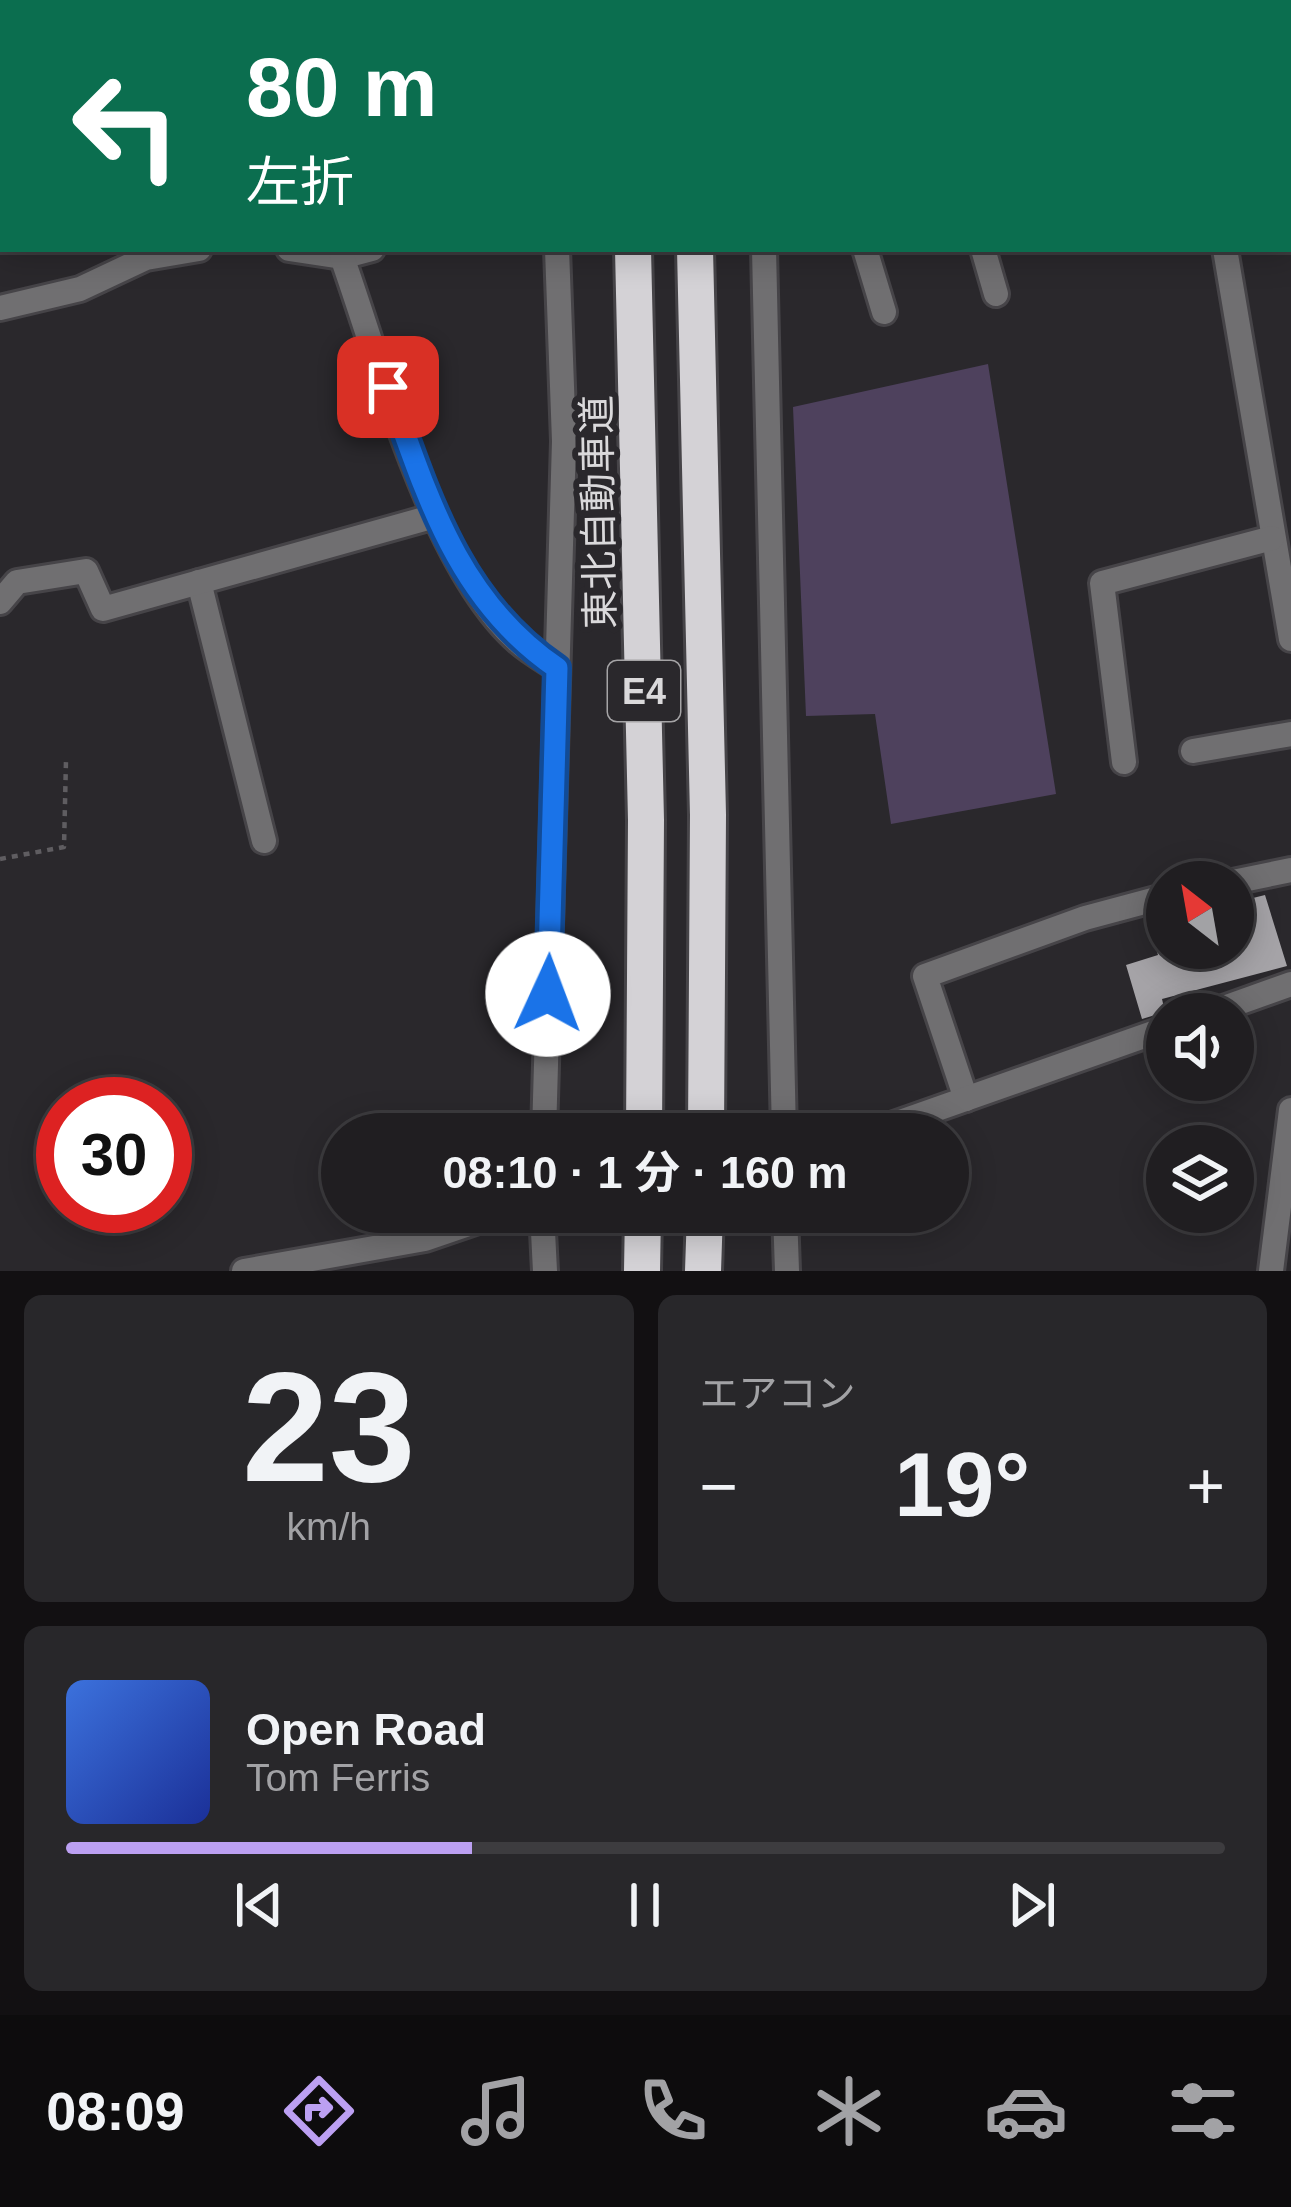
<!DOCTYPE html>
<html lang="ja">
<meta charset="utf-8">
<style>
:root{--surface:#201e21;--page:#28272a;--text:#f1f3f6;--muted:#a2a2a5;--line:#3d3c3f;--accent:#bca0f2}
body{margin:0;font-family:Helvetica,"Noto Sans JP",sans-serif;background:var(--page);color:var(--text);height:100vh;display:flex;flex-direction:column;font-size:45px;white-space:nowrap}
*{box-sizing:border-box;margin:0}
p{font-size:39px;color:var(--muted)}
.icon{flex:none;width:66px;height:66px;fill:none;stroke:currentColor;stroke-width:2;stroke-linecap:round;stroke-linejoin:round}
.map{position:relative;height:1271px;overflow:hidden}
.details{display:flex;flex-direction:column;gap:24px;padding:24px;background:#121012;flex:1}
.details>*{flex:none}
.hud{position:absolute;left:0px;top:0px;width:1293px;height:252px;box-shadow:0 6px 30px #0003,0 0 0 3px var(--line);background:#0b6e4f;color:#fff;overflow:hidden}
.needle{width:78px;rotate:329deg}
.tools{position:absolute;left:1146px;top:861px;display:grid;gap:24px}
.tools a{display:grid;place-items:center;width:108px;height:108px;border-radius:50%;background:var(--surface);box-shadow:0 6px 30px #0003,0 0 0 3px var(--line);font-size:60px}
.speed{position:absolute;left:36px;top:1077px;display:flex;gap:24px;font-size:60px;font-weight:700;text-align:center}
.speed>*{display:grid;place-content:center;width:156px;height:156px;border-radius:50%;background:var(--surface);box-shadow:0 6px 30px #0003,0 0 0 3px var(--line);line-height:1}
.speed .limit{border:18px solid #d22;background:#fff;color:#111}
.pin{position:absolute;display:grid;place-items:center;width:102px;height:102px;color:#fff;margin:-51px;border-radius:24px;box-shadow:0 6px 18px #0006}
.me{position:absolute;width:132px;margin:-66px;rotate:2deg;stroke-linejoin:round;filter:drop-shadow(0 0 9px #0008)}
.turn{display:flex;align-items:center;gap:42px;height:252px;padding:0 48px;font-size:54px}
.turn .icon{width:156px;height:156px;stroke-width:2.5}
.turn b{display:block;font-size:84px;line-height:102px}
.big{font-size:90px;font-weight:700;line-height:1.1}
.details .widget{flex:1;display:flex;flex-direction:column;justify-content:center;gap:18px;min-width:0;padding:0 42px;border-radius:18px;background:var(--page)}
.details .dial{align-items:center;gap:0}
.dial b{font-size:156px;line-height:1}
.song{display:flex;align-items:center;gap:36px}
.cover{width:144px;height:144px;border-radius:18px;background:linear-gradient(135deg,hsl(220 70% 55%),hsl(230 70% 35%))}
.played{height:12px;border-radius:6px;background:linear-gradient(90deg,var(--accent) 35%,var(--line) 35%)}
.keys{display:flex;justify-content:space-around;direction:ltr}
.heat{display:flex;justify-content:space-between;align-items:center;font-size:66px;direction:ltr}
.details .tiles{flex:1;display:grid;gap:24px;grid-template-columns:1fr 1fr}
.widget:last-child{grid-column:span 2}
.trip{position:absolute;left:321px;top:1113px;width:648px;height:120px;border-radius:60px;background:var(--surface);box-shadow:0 6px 30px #0003,0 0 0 3px var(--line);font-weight:700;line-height:120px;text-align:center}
.dock{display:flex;height:192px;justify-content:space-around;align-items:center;background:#0d0c0d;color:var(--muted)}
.dock .icon{width:84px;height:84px}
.dock .on{color:var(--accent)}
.dock b{font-size:54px;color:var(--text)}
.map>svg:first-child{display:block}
.green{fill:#4e415d}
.building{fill:#a5a3a7}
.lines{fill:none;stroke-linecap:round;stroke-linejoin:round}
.street-casing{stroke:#464448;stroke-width:30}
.highway-casing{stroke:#464448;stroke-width:42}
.path{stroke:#5f5d61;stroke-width:4.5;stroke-dasharray:6 6;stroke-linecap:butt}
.street{stroke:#706f71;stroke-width:24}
.highway{stroke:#d4d2d6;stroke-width:36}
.route-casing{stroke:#114b97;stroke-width:30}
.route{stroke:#1a73e8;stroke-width:21}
.labels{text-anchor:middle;stroke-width:12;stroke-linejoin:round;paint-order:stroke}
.shield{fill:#2a282c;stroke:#a5a4a6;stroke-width:3}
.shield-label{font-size:36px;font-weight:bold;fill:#dad9db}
.street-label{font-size:39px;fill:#dad9db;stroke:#2a282c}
</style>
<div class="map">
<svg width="1291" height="1271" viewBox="0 0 1291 1271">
<rect width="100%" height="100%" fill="#2a282c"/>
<path class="green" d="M988 364 1056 794 891 824 875 714 806 716 793 407Z"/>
<path class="building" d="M1265 895 1287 966 1162 999 1165 1012 1142 1019 1126 965 1158 955 1156 948H1233V903Z"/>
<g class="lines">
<defs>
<g id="street">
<path d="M551 0V3"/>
<path d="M756 0V3"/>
<path d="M941 0V3"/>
<path d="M1045 0 1046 3"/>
<path d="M1177 0 1178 3"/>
<path d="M52 3V0"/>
<path d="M1098 3 1107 0"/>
<path d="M0 123 3 118"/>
<path d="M289 249 342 257 372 249"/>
<path d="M764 249 784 1134"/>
<path d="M865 249 884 312"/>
<path d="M983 249 996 294"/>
<path d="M1225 249 1291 639"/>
<path d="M342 257C380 364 434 569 519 642 530 652 545 660 557 668"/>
<path d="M0 308 80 289 146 258 199 249"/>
<path d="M199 582 264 841"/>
<path d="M0 602 17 582 86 571 103 609 435 516"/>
<path d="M1193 751 1291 734"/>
<path d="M1124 762 1102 583 1272 538"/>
<path d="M1233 882 1291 870"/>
<path d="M1207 1014 1291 984"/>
<path d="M966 1099 925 976 1085 918 1167 896"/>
<path d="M544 1134 564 441 557 249"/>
<path d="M866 1134 1167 1028"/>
<path d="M542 1212 545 1271"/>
<path d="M785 1212 787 1271"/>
<path d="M244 1271 425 1239 504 1212"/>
<path d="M1271 1271 1291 1110"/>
</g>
<g id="highway">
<path d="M620 0 621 3"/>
<path d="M683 0V3"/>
<path d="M633 249 646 820 644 1134"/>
<path d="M695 249 708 815 706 1134"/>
<path d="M642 1271 643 1212"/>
<path d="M703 1271 705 1212"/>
</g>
</defs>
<use href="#street" class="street-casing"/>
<use href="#highway" class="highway-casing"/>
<path class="path" d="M0 859 64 847 66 760"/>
<use href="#street" class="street"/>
<use href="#highway" class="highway"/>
</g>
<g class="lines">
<defs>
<path id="route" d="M388 387C427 495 457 600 557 668L548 994"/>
</defs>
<use href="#route" class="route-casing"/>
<use href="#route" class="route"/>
</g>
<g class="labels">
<rect class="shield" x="608" y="661" width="72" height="60" rx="9"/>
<g class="shield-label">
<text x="644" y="704">E4</text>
</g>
<g class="street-label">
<text transform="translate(598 512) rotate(-91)" y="14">東北自動車道</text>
</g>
</g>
</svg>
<div class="tools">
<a><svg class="needle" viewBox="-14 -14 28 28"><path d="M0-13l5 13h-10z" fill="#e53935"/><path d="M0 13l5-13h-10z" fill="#a2a2a5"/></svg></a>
<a><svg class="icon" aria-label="sound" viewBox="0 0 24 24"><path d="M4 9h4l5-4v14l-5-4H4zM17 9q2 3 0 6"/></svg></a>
<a><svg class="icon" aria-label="layers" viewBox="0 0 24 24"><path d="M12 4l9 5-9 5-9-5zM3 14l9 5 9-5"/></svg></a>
</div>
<div class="speed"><div class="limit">30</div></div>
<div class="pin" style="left:388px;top:387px;background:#d93025"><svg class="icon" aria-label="arrive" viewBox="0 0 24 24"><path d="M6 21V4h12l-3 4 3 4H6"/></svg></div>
<svg class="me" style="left:548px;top:994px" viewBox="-20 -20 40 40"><circle r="19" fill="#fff"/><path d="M0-13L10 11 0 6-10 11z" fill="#1a73e8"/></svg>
<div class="trip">08:10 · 1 分 · 160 m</div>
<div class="hud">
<div class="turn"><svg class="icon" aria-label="left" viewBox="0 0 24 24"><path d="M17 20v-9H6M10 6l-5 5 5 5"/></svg><div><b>80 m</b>左折</div></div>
</div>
</div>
<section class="details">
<div class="tiles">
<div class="widget dial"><b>23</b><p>km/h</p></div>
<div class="widget"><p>エアコン</p>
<div class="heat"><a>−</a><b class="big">19°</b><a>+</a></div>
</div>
<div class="widget">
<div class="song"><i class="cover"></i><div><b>Open Road</b><p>Tom Ferris</p></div></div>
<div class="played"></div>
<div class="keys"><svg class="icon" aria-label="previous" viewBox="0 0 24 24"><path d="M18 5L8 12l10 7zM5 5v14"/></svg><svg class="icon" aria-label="pause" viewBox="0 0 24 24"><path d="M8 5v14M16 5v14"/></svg><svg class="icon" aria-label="next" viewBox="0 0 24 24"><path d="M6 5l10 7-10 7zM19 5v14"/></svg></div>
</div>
</div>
</section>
<nav class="dock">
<b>08:09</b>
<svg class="icon on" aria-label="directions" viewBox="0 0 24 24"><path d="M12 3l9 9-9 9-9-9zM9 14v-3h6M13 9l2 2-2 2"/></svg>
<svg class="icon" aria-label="music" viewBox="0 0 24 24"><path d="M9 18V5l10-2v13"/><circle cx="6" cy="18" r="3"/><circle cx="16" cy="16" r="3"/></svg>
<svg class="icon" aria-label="phone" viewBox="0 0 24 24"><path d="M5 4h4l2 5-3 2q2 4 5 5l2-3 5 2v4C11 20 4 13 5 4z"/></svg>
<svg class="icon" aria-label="climate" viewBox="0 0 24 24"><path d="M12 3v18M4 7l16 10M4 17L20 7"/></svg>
<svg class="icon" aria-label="car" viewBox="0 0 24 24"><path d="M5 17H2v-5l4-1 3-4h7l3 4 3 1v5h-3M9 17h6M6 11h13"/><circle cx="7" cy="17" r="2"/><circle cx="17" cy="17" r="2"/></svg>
<svg class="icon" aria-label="filters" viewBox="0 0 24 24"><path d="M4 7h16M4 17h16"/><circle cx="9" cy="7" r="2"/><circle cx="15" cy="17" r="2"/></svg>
</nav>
